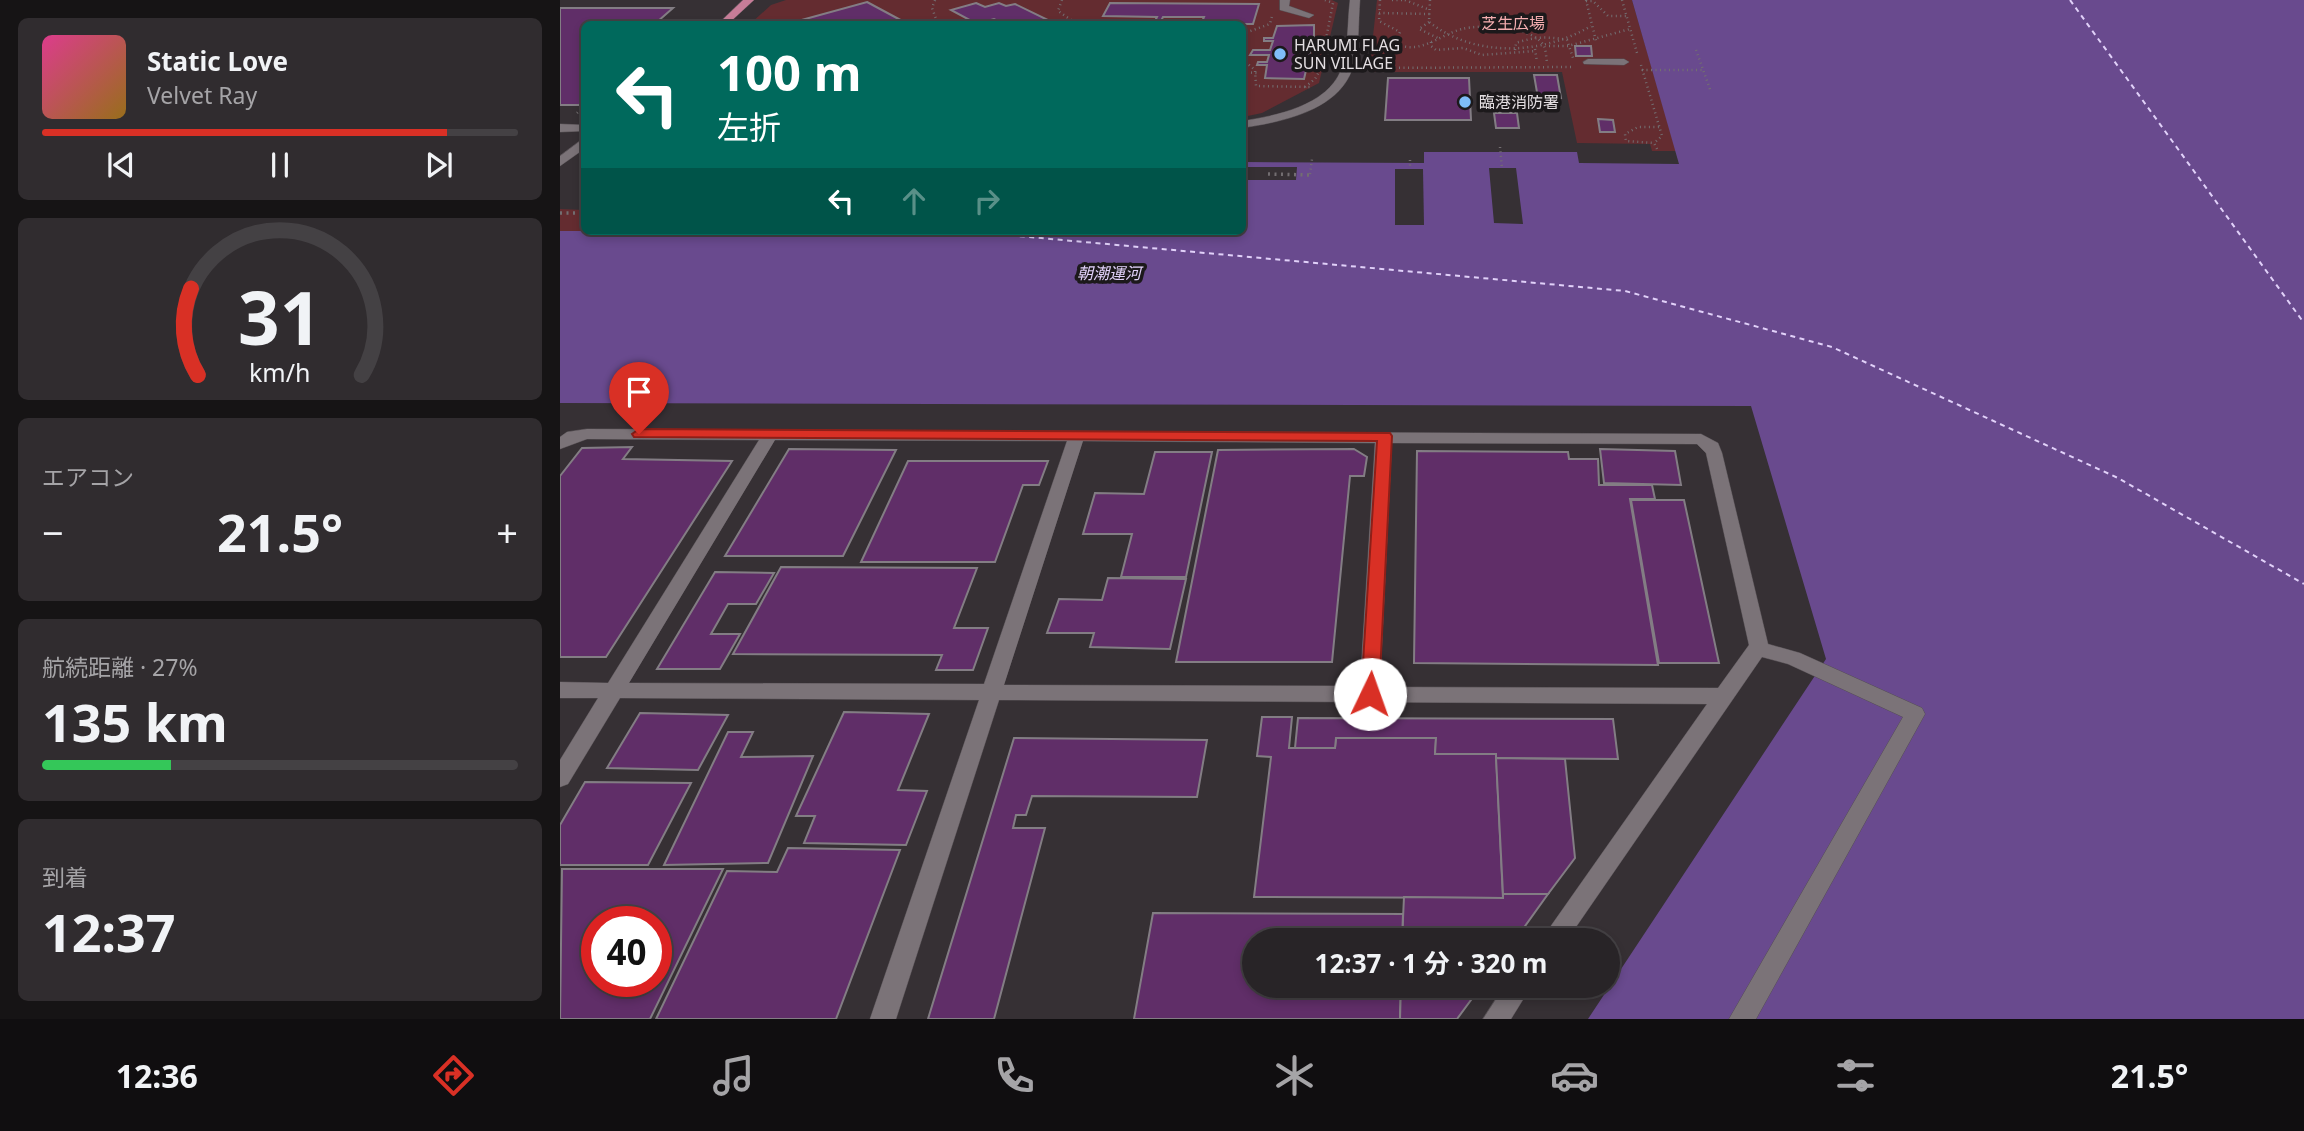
<!DOCTYPE html>
<html lang="ja">
<meta charset="utf-8">
<style>
:root{--surface:#282427;--page:#302c2f;--text:#f1f3f6;--muted:#a5a4a7;--line:#444144;--accent:#d93025}
body{margin:0;font-family:"Noto Sans","Noto Sans JP",sans-serif;background:var(--page);color:var(--text);height:100vh;display:flex;flex-direction:column;font-size:26px;white-space:nowrap}
*{box-sizing:border-box;margin:0}
p{font-size:23px;color:var(--muted)}
.icon{flex:none;width:38px;height:38px;fill:none;stroke:currentColor;stroke-width:2;stroke-linecap:round;stroke-linejoin:round}
.map{position:relative;flex:1;overflow:hidden}
.side{display:flex;flex-direction:column;gap:18px;padding:18px;background:#161415;width:560px}
.side>*{flex:none}
.hud{position:absolute;left:21px;top:21px;width:665px;height:214px;border-radius:10px;box-shadow:0 4px 10px #0003,0 0 0 2px var(--line);background:#00695c;color:#fff;overflow:hidden}
.speed{position:absolute;left:21px;top:906px;display:flex;gap:14px;font-size:35px;font-weight:700;text-align:center}
.speed>*{display:grid;place-content:center;width:91px;height:91px;border-radius:50%;background:var(--surface);box-shadow:0 4px 10px #0003,0 0 0 2px var(--line);line-height:1}
.speed .limit{border:10px solid #d22;background:#fff;color:#111}
.pin{position:absolute;display:grid;place-items:center;width:60px;height:60px;color:#fff;margin:-72px -30px;border-radius:50% 50% 50% 0;rotate:-45deg;box-shadow:0 0 7px #0007}
.pin .icon{rotate:45deg}
.me{position:absolute;width:77px;margin:-38px;rotate:3deg;stroke-linejoin:round;filter:drop-shadow(0 0 5px #0008)}
.turn{display:flex;align-items:center;gap:24px;height:147px;padding:0 21px;font-size:32px}
.turn .icon{width:91px;height:91px;stroke-width:2.5}
.turn b{display:block;font-size:49px;line-height:60px}
.lanes{display:flex;align-items:center;height:66px;padding:0 21px;background:#0003;justify-content:center;gap:35px;direction:ltr}
.lanes .off{opacity:.35}
.big{font-size:52px;font-weight:700;line-height:1.1}
.side .card{flex:1;display:flex;flex-direction:column;justify-content:center;gap:10px;min-width:0;padding:0 24px;border-radius:10px;background:var(--page)}
.side .dial{align-items:center;gap:0}
.dial svg{height:182px;overflow:visible;fill:none;stroke:var(--line);stroke-width:7;stroke-linecap:round;text-anchor:middle}
.dial text{fill:var(--text);stroke:none}
.song{display:flex;align-items:center;gap:21px}
.cover{width:84px;height:84px;border-radius:10px;background:linear-gradient(135deg,hsl(330 70% 55%),hsl(40 70% 35%))}
.played{height:7px;border-radius:4px;background:linear-gradient(90deg,var(--accent) 85%,var(--line) 85%)}
.keys{display:flex;justify-content:space-around;direction:ltr}
.heat{display:flex;justify-content:space-between;align-items:center;font-size:38px;direction:ltr}
.charge{height:10px;border-radius:5px;background:linear-gradient(90deg,#34c759 27%,var(--line) 0)}
.trip{position:absolute;left:682px;top:928px;width:378px;height:70px;border-radius:35px;background:var(--surface);box-shadow:0 4px 10px #0003,0 0 0 2px var(--line);font-weight:700;line-height:70px;text-align:center}
.menu{display:flex;height:112px;justify-content:space-around;align-items:center;background:#100e10;color:var(--muted)}
.menu .icon{width:49px;height:49px}
.menu .active{color:var(--accent)}
.menu b{font-size:32px;color:var(--text)}
main{display:flex;flex:1;min-height:0}
.map>svg:first-child{display:block}
.green{fill:#642c30}
.water{fill:#694a8e}
.pier{fill:#363034}
.lines{fill:none;stroke-linecap:round;stroke-linejoin:round}
.ferry{stroke:#e1d1f9;stroke-width:2;stroke-dasharray:5 4.5;stroke-linecap:butt}
.building{fill:#602e68;stroke:#837d84;stroke-width:2;fill-rule:evenodd}
.minor-casing{stroke:#554f53;stroke-width:1}
.major-casing{stroke:#554f53;stroke-width:1}
.path-far1{stroke:#736e71;stroke-width:2.5;stroke-dasharray:1 3.5;stroke-linecap:butt}
.path{stroke:#736e71;stroke-width:3.5;stroke-dasharray:2 4.5;stroke-linecap:butt}
.minor{fill:#7b7378;fill-rule:evenodd}
.major{fill:#c77d98;fill-rule:evenodd}
.route{fill:#d93025;stroke:#8d1f18;stroke-width:2}
.poi-dot{fill:#7fbdf9;stroke:#1c191b;stroke-width:2.5}
.labels{text-anchor:middle;stroke-width:7;stroke-linejoin:round;paint-order:stroke}
.far-park-label{font-size:16px;fill:#f5aeb0;stroke:#1c191b}
.far-poi-label{font-size:16px;fill:#e3dee1;stroke:#1c191b;text-anchor:start}
.far-water-label{font-size:16px;font-style:italic;fill:#e1d1f9;stroke:#1c191b}
</style>
<main>
<section class="side">
<div class="card">
<div class="song"><i class="cover"></i><div><b>Static Love</b><p>Velvet Ray</p></div></div>
<div class="played"></div>
<div class="keys"><svg class="icon" aria-label="previous" viewBox="0 0 24 24"><path d="M18 5L8 12l10 7zM5 5v14"/></svg><svg class="icon" aria-label="pause" viewBox="0 0 24 24"><path d="M8 5v14M16 5v14"/></svg><svg class="icon" aria-label="next" viewBox="0 0 24 24"><path d="M6 5l10 7-10 7zM19 5v14"/></svg></div>
</div>
<div class="card dial"><svg viewBox="0 0 100 80">
<path d="M14 69A42 42 0 1 1 86 69"/>
<path d="M14 69A42 42 0 0 1 11 31" stroke="#d93025"/>
<text x="50" y="56" font-size="32" font-weight="700">31</text>
<text x="50" y="72" font-size="11">km/h</text>
</svg></div>
<div class="card"><p>エアコン</p>
<div class="heat"><a>−</a><b class="big">21.5°</b><a>+</a></div>
</div>
<div class="card"><p>航続距離 · 27%</p><b class="big">135 km</b><div class="charge"></div></div>
<div class="card"><p>到着</p><b class="big">12:37</b></div>
</section>
<div class="map">
<svg width="1744" height="1019" viewBox="0 0 1744 1019">
<rect width="100%" height="100%" fill="#363034"/>
<g class="green">
<path d="M226 0H772L778 3 759 83 702 113 683 117 682 24H190L211 5Z"/>
<path d="M817 0H1072L1116 151H1092L1090 144 1017 143 1002 72H809Z"/>
<path d="M0 209 24 210V231H0Z"/>
</g>
<path class="water" d="M1072 0H1744V1019H1028L1266 659 1191 406 0 403V231H682L683 162 864 163V152H1017L1019 163 1119 164Z"/>
<g class="pier">
<path d="M683 167H737L736 180H683Z"/>
<path d="M929 168H956L963 224 934 223Z"/>
<path d="M835 169H863L864 225H835Z"/>
</g>
<g class="lines">
<g class="ferry">
<path d="M1510 0 1744 323"/>
<path d="M403 231 1065 291 1272 347 1558 478 1744 584"/>
</g>
</g>
<g class="building">
<path d="M307 2 348 24H227Z"/>
<path d="M416 3 425 7 439 3 446 6 455 4 496 24H444L434 19 417 24 391 10Z"/>
<path d="M550 3 699 4 693 24H641L644 17H603L601 21H595L597 17 543 16Z"/>
<path d="M0 8H113L97 22H114L112 24H24V100L19 105H0Z"/>
<path d="M754 25V36L744 79 705 78 707 65H697L698 62H707L709 55H690L693 50H710L713 41H704V38H713L717 26Z"/>
<path d="M1015 46H1031L1032 56H1016Z"/>
<path d="M974 75H997L1001 98H978Z"/>
<path d="M828 78H909L911 120H825Z"/>
<path d="M934 113H957L959 128H936Z"/>
<path d="M1038 119 1053 120 1055 132H1040Z"/>
<path d="M72 447 63 459 172 461 46 657H0V476L22 448Z"/>
<path d="M229 449 336 450 283 556H165Z"/>
<path d="M794 449 807 457 804 476H790L772 662H616L658 450Z"/>
<path d="M1040 449 1115 451 1121 485 1044 483Z"/>
<path d="M857 451 1008 452 1009 459H1038L1039 485H1092L1095 499H1070L1098 665 854 663Z"/>
<path d="M595 452H652L626 577H561L572 534H523L535 493 584 494Z"/>
<path d="M348 461H488L479 485H463L435 562H301Z"/>
<path d="M1071 500H1124L1159 663H1099Z"/>
<path d="M221 567 417 568 394 628H428L413 670H376L382 655 173 654Z"/>
<path d="M155 572 214 573 196 604H168L151 634H180L160 669H97Z"/>
<path d="M548 578 626 579 610 649 530 647 534 633H487L499 599 542 600Z"/>
<path d="M284 712 369 714 338 790 367 791 346 845 244 843 255 816H236Z"/>
<path d="M80 713 168 715 138 770 47 768Z"/>
<path d="M702 717H732L729 748H775L776 738H876L875 754H936L943 898 694 897 711 757 697 756Z"/>
<path d="M738 718 1053 719 1058 759 936 758V754H875L876 738H776L775 748H735Z"/>
<path d="M168 732H193L181 757 253 756 208 863 104 865Z"/>
<path d="M454 738 647 740 637 797 472 796 466 815H456L453 828H485L434 1019H368Z"/>
<path d="M936 758 1005 759 1015 858 988 894H943Z"/>
<path d="M25 782 131 783 88 865H0V825Z"/>
<path d="M228 848 340 850 276 1019H96L167 871 217 872Z"/>
<path d="M2 869H163L90 1019H0ZM37 922H96V982H37Z"/>
<path d="M943 894H988L955 940H842L844 897 943 898Z"/>
<path d="M593 913 843 914 842 940H695V985H841L840 1019H574Z"/>
<path d="M841 985H922L897 1019H840Z"/>
</g>
<g class="lines">
<defs>
<g id="minor">
<path d="M720 0H730L729 6 754 15 749 18 720 10Z"/>
<path d="M790 0H800C798 23 800 48 792 70 777 111 721 122 682 128V121C715 116 767 106 781 70 789 49 787 23 790 0Z"/>
<path d="M1028 59H1064L1069 62 1064 65 1024 64 1023 62Z"/>
<path d="M0 124 24 125V131L0 132Z"/>
<path d="M20 141H24V149L0 166V156Z"/>
<path d="M27 429 1141 434 1158 443 1162 453 1208 644 1240 653 1362 708 1365 714 1196 1019H1169L1343 717 1228 664 1202 657 1007 940H981L1147 704 439 700 336 1019H310L419 700 60 698 8 784 0 787V760L38 698H0V682L48 683 199 440 27 439 0 449V437L7 432ZM215 440 507 441 424 684 69 683ZM523 441 815 443 800 686 444 685ZM832 443 1137 444 1146 453 1189 645 1158 688 820 687Z"/>
<path d="M945 985H972L951 1019H923Z"/>
</g>
<path id="major" d="M183 0H194L168 24H158Z"/>
</defs>
<use href="#minor" class="minor-casing"/>
<use href="#major" class="major-casing"/>
<g class="path-far1">
<path d="M375 0 372 8 378 24"/>
<path d="M502 0 498 11 517 24"/>
<path d="M820 0 819 21 840 32 835 43C859 56 879 35 902 29 921 24 973 26 984 46 986 50 986 57 987 62"/>
<path d="M832 0H845"/>
<path d="M845 0 870 10"/>
<path d="M870 0 869 22C915 58 982 55 1031 26"/>
<path d="M1026 0 1036 41"/>
<path d="M1062 0 1077 53"/>
<path d="M1026 1H1033L1048 16H1066"/>
<path d="M819 13 870 14"/>
<path d="M869 22 859 29 878 38"/>
<path d="M682 34 710 24 712 16"/>
<path d="M871 42V46L876 50 903 48 922 55 975 51"/>
<path d="M989 46H1008L1070 29"/>
<path d="M975 49 977 62"/>
<path d="M751 50H764"/>
<path d="M955 50 956 43C973 37 989 36 1007 40L1013 58"/>
<path d="M1136 50 1151 92"/>
<path d="M682 59 695 70 696 86 751 87"/>
<path d="M1081 65 1102 136 1094 143"/>
<path d="M803 68 1013 67"/>
<path d="M1082 70H1143"/>
<path d="M682 72 697 73"/>
<path d="M745 87 755 79 760 70 773 3 765 0"/>
<path d="M17 113 24 106"/>
<path d="M940 147 942 168"/>
<path d="M1097 149 1094 143 1066 141 1065 134 1078 127H1099"/>
<path d="M850 160V169"/>
<path d="M750 174 752 159"/>
</g>
<g class="path">
<path d="M708 174 750 175V172"/>
<path d="M0 213H24"/>
</g>
<use href="#minor" class="minor"/>
<use href="#major" class="major"/>
</g>
<path class="route" d="M79 429 830 433 832 436 819 694 817 699H804L801 694 817 441 74 437 72 434Z"/>
<g class="poi-dot">
<circle cx="720" cy="54" r="7"/>
<circle cx="905" cy="102" r="7"/>
</g>
<g class="labels">
<g class="far-park-label">
<text x="953" y="29">芝生広場</text>
</g>
<g class="far-poi-label">
<text x="734" y="51">HARUMI FLAG<tspan x="734" dy="18">SUN VILLAGE</tspan></text>
<text x="919" y="108">臨港消防署</text>
</g>
<g class="far-water-label">
<text x="549" y="279">朝潮運河</text>
</g>
</g>
</svg>
<div class="speed"><div class="limit">40</div></div>
<div class="pin" style="left:79px;top:434px;background:#d93025"><svg class="icon" aria-label="arrive" viewBox="0 0 24 24"><path d="M6 21V4h12l-3 4 3 4H6"/></svg></div>
<svg class="me" style="left:810px;top:694px" viewBox="-20 -20 40 40"><circle r="19" fill="#fff"/><path d="M0-13L10 11 0 6-10 11z" fill="#d93025"/></svg>
<div class="trip">12:37 · 1 分 · 320 m</div>
<div class="hud">
<div class="turn"><svg class="icon" aria-label="left" viewBox="0 0 24 24"><path d="M17 20v-9H6M10 6l-5 5 5 5"/></svg><div><b>100 m</b>左折</div></div>
<div class="lanes"><svg class="icon" aria-label="left" viewBox="0 0 24 24"><path d="M17 20v-9H6M10 6l-5 5 5 5"/></svg><svg class="icon off" aria-label="ahead" viewBox="0 0 24 24"><path d="M12 20V5M6 11l6-6 6 6"/></svg><svg class="icon off" aria-label="right" viewBox="0 0 24 24"><path d="M7 20v-9h11M14 6l5 5-5 5"/></svg></div>
</div>
</div>
</main>
<nav class="menu">
<b>12:36</b>
<svg class="icon active" aria-label="directions" viewBox="0 0 24 24"><path d="M12 3l9 9-9 9-9-9zM9 14v-3h6M13 9l2 2-2 2"/></svg>
<svg class="icon" aria-label="music" viewBox="0 0 24 24"><path d="M9 18V5l10-2v13"/><circle cx="6" cy="18" r="3"/><circle cx="16" cy="16" r="3"/></svg>
<svg class="icon" aria-label="phone" viewBox="0 0 24 24"><path d="M5 4h4l2 5-3 2q2 4 5 5l2-3 5 2v4C11 20 4 13 5 4z"/></svg>
<svg class="icon" aria-label="climate" viewBox="0 0 24 24"><path d="M12 3v18M4 7l16 10M4 17L20 7"/></svg>
<svg class="icon" aria-label="car" viewBox="0 0 24 24"><path d="M5 17H2v-5l4-1 3-4h7l3 4 3 1v5h-3M9 17h6M6 11h13"/><circle cx="7" cy="17" r="2"/><circle cx="17" cy="17" r="2"/></svg>
<svg class="icon" aria-label="filters" viewBox="0 0 24 24"><path d="M4 7h16M4 17h16"/><circle cx="9" cy="7" r="2"/><circle cx="15" cy="17" r="2"/></svg>
<b>21.5°</b>
</nav>
